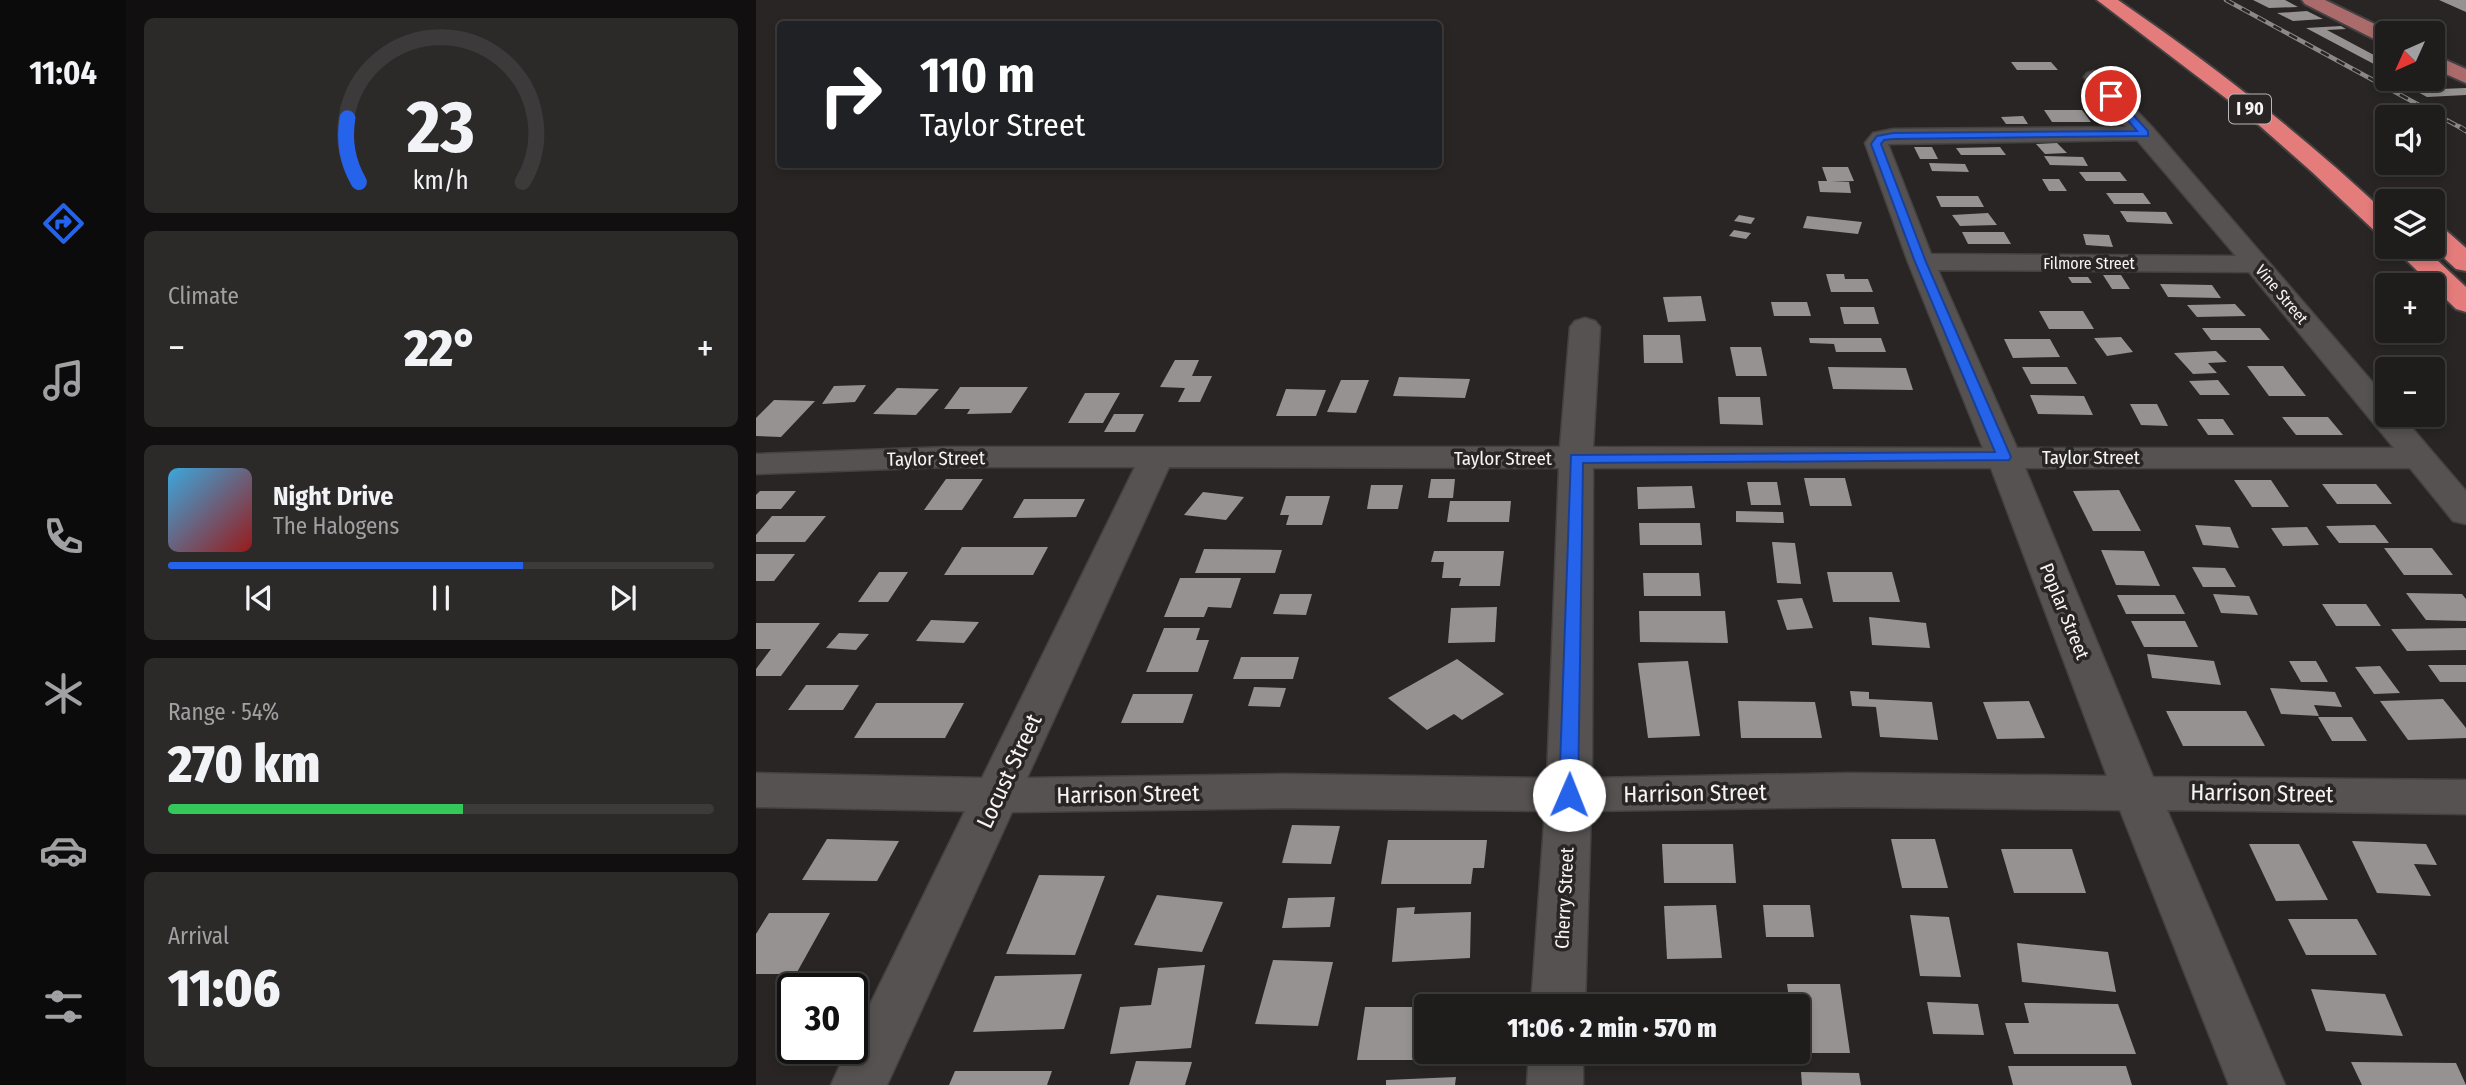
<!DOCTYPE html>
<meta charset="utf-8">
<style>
:root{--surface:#1f1c1c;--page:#2c2929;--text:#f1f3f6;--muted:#a1a1a3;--line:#3c3a3b;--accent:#2563eb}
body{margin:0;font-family:"Fira Sans Condensed",sans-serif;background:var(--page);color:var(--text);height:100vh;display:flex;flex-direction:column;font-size:26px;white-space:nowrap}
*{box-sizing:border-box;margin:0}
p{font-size:23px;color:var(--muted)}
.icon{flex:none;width:38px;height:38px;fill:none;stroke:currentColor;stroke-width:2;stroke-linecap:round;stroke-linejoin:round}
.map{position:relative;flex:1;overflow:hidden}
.sheet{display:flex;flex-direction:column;gap:18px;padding:18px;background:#110f0f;width:630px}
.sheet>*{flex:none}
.banner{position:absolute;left:21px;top:21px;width:665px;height:147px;border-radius:7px;box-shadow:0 4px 10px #0003,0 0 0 2px var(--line);background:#202124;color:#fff;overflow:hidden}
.needle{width:46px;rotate:225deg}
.controls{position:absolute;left:1619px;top:21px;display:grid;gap:14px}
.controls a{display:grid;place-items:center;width:70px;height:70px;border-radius:7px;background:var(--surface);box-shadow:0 4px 10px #0003,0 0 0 2px var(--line);font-size:35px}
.speed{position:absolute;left:21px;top:973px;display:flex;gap:14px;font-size:35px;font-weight:700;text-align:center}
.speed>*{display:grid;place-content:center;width:91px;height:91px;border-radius:50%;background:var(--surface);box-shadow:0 4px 10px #0003,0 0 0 2px var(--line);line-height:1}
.speed .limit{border:4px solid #111;border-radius:10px;background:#fff;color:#111}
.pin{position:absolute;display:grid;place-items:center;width:60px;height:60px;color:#fff;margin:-30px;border:4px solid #fff;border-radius:50%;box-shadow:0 2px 7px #0007}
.me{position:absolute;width:77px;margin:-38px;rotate:1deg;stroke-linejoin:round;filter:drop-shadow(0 0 5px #0008)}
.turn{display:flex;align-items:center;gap:24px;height:147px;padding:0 28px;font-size:32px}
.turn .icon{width:91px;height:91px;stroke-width:2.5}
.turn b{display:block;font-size:49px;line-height:60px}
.big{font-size:52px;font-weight:800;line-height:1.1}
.sheet .tile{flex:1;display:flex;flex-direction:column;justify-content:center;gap:10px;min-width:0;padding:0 24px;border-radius:10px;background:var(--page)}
.sheet .dial{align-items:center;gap:0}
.dial svg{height:182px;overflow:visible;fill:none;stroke:var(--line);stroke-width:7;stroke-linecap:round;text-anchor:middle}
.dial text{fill:var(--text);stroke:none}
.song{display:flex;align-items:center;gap:21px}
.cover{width:84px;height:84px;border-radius:10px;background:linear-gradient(135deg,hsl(200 70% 55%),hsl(0 70% 35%))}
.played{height:7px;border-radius:4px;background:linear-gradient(90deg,var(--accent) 65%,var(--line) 65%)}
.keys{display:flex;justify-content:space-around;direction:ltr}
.heat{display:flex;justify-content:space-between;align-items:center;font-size:38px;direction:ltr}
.charge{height:10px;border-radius:5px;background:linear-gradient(90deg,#34c759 54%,var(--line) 0)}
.trip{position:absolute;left:658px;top:994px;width:396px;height:70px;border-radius:7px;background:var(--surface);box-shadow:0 4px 10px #0003,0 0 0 2px var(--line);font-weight:800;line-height:70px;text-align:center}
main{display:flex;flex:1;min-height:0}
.menu{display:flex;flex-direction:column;width:126px;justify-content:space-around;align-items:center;background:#0c0b0b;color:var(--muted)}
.menu .icon{width:49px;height:49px}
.menu .selected{color:var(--accent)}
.menu b{font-size:32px;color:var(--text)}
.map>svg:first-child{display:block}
.building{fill:#969292}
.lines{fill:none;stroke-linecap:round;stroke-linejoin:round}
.minor-casing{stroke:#434141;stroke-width:3}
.major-casing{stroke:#434141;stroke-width:4}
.highway-casing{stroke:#434141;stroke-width:4}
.minor{fill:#565252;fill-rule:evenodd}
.major{fill:#ab6b6b;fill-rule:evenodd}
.highway{fill:#e37c7b;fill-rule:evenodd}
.rail-far1-casing{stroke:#8b8888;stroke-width:4.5}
.rail-casing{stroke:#8b8888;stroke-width:5}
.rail-far1{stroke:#292525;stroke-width:2.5;stroke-dasharray:9;stroke-linecap:butt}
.rail{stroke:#292525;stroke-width:3.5;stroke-dasharray:10;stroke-linecap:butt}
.route{fill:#2563eb;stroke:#184099;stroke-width:2}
.labels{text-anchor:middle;stroke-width:7;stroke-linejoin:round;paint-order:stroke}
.far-street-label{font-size:16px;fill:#f6f4f4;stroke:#292525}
.shield{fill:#292525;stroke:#b8b6b6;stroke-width:2}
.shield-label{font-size:18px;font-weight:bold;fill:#f6f4f4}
.street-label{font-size:19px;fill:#f6f4f4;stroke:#292525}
.near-street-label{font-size:23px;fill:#f6f4f4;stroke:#292525}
</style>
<main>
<nav class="menu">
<b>11:04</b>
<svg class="icon selected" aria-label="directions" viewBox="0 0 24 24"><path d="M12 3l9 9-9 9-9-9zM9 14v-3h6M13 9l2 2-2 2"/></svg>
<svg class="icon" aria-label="music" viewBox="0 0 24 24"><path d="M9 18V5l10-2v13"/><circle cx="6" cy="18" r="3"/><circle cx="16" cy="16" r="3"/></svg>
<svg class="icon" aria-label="phone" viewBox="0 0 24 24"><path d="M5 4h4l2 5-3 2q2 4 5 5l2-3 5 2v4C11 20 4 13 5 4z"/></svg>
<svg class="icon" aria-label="climate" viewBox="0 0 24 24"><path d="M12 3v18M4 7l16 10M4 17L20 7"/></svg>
<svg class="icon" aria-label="car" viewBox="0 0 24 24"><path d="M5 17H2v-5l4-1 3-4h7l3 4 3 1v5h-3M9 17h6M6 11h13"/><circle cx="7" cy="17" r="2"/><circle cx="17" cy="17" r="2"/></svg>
<svg class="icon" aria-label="filters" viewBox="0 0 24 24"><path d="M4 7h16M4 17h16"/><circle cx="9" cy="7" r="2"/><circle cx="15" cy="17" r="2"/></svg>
</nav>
<section class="sheet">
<div class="tile dial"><svg viewBox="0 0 100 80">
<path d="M14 69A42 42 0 1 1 86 69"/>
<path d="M14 69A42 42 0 0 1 9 41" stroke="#2563eb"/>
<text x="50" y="56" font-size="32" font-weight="700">23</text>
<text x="50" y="72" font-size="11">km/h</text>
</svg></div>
<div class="tile"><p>Climate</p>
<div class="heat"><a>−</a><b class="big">22°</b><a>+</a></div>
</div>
<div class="tile">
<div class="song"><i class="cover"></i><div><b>Night Drive</b><p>The Halogens</p></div></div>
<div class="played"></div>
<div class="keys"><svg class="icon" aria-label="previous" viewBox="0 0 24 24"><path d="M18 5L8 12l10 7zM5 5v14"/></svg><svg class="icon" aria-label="pause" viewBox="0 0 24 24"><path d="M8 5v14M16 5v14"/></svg><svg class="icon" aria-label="next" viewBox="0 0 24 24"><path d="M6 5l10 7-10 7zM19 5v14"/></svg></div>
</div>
<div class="tile"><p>Range · 54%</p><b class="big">270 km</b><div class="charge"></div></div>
<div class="tile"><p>Arrival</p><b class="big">11:06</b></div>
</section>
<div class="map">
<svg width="1710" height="1085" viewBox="0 0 1710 1085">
<rect width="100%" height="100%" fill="#292525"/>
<g class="building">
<path d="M1497 0H1529L1542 7 1513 8Z"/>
<path d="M1683 0H1710V12Z"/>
<path d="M1551 11 1567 19 1537 21 1521 13Z"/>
<path d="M1585 26 1590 29 1571 30 1631 62V71L1550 28Z"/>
<path d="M1255 62H1295L1302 70H1261Z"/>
<path d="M1710 88V95L1671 97 1658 90Z"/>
<path d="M1288 110H1326L1335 122H1296Z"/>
<path d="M1267 116 1272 124H1250L1245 117Z"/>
<path d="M1301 143 1311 153 1289 154 1280 144Z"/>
<path d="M1158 147H1176L1182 159H1164Z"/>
<path d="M1244 147 1250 155H1205L1200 148Z"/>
<path d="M1288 156 1327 157 1332 166 1294 165Z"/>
<path d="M1173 163 1209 164 1213 172 1176 171Z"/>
<path d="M1066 167H1092L1098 181 1075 182H1093L1095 193 1064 192 1062 181H1071Z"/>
<path d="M1323 172H1364L1371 181H1330Z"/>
<path d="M1286 179H1303L1311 191H1293Z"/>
<path d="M1350 193H1387L1395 204H1358Z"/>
<path d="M1180 196H1222L1228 207H1185Z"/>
<path d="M1364 211 1410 212 1417 224 1371 222Z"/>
<path d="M1232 213 1241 225 1204 226 1196 215Z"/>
<path d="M983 215 999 218 995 224 978 221Z"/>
<path d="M1051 216 1106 222 1102 234 1047 228Z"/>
<path d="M978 230 995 233 990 239 973 236Z"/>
<path d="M1206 232H1248L1255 244H1212Z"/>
<path d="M1327 234 1353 235 1357 247 1330 245Z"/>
<path d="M1070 274H1088L1089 279H1112L1117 292H1075Z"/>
<path d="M1347 275H1365L1374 289H1356Z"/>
<path d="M1312 277H1332L1336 283H1316Z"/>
<path d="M1404 284 1456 285 1465 298 1412 297Z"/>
<path d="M945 296 950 321 912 322 907 297Z"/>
<path d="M1015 302H1051L1055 316H1018Z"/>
<path d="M1479 304 1490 316 1441 317 1431 305Z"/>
<path d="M1084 307H1118L1123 324H1088Z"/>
<path d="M1283 311H1327L1338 329H1293Z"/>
<path d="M1446 328H1504L1514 340H1455Z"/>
<path d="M887 335H924L927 363H888Z"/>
<path d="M1365 337 1377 352 1351 356 1338 338Z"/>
<path d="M1053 338H1125L1130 352H1080L1078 344 1054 343Z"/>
<path d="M1248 339H1294L1304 357 1257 358Z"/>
<path d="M974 347H1005L1011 376H980Z"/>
<path d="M1460 351 1471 362 1452 363 1461 373 1437 374 1418 353Z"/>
<path d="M419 360H443L436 376H456L444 402H422L429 388 404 387Z"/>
<path d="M1491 366H1527L1550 396H1513Z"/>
<path d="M1072 367 1150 368 1157 390 1077 389Z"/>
<path d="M1266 367H1311L1321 384H1275Z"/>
<path d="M643 377 714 379 709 398 637 396Z"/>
<path d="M585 380H613L600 413 571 412Z"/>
<path d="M1462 380 1474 395H1444L1433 381Z"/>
<path d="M110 385 99 402 66 404 78 386Z"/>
<path d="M204 387H272L255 413 211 414 214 409H188Z"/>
<path d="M141 388 183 389 160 415 117 414Z"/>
<path d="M530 389 570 390 560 416H520Z"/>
<path d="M329 393H364L347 423H312Z"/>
<path d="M1274 395 1328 396 1337 415 1282 414Z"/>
<path d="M962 397H1004L1007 425 964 424Z"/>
<path d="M18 400 59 401 25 437 0 436V418Z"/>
<path d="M1374 404H1401L1412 426 1385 425Z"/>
<path d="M358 414H388L379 432H348Z"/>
<path d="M1526 417H1572L1587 435H1540Z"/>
<path d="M1441 419H1467L1478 435H1452Z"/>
<path d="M1048 478H1089L1096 506H1054Z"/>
<path d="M190 479H227L206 510H168Z"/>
<path d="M675 479H699L697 498H672Z"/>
<path d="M1478 480H1515L1533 507H1496Z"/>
<path d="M991 482H1021L1025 505H995Z"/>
<path d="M1566 484H1620L1636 504H1581Z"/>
<path d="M615 485H647L642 509H611Z"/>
<path d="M936 486 939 508 882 509 881 487Z"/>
<path d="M1363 490 1385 531H1337L1317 491Z"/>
<path d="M4 491H40L25 509H0V495Z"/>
<path d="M447 492 488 497 470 520 428 515Z"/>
<path d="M530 496H574L566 525H530L533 515H524Z"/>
<path d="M268 499H329L320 517 257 518Z"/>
<path d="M694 501H755L753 522H691Z"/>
<path d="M980 511 1027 512 1028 523 980 522Z"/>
<path d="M16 516H70L49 542H0V535Z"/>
<path d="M883 523H944L946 545H884Z"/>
<path d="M1439 525 1474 527 1483 548 1447 545Z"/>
<path d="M1619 525 1633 543H1583L1570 526Z"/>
<path d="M1551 527 1563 545 1527 546 1515 528Z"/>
<path d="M1016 542 1039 543 1045 584 1021 583Z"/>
<path d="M206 547H292L277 575H188Z"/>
<path d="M1628 548H1676L1697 575H1648Z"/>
<path d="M448 549 526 550 519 573H439Z"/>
<path d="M1345 550 1388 551 1404 586 1360 585Z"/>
<path d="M678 551H748L744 586H703L705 578H686L688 562H675Z"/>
<path d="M0 554H39L18 581H0Z"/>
<path d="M1436 567 1469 568 1480 587H1447Z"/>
<path d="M123 572H152L132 602H102Z"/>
<path d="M1071 572H1136L1144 602H1077Z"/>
<path d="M887 573H943L945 596H888Z"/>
<path d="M424 578H485L475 608 452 607 448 617H408Z"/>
<path d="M1650 593 1706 594 1710 599V621L1670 620Z"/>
<path d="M524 594H556L550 615 517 614Z"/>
<path d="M1457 594 1493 596 1502 615 1465 613Z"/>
<path d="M1361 595H1419L1429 614H1370Z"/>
<path d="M1046 598 1057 628 1031 630 1021 600Z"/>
<path d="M1566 604H1610L1625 626H1580Z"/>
<path d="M741 607 739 642 692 643 695 608Z"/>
<path d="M883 611H969L972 643 884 642Z"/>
<path d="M1113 617 1170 623 1174 648 1116 645Z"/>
<path d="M175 620 223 622 208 643 160 641Z"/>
<path d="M1375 621H1429L1442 647H1388Z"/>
<path d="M0 623H64L25 676H0V669L15 649H0Z"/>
<path d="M408 628H444L440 640H453L442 672H390Z"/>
<path d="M1710 628V650L1651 651 1635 629Z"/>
<path d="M83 633 113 634 100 650 70 648Z"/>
<path d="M1391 654 1458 661 1465 685 1396 678Z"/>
<path d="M485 657H543L537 679H477Z"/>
<path d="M701 659 748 694 706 720 698 714 671 730 632 698Z"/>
<path d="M932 661 944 736 892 738 882 663Z"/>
<path d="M1533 661H1560L1572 682H1545Z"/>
<path d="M1672 665H1710V682H1684Z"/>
<path d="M1624 666 1644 693 1618 694 1599 667Z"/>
<path d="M50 685H103L87 710H32Z"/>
<path d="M498 687 530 688 524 707 492 706Z"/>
<path d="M1514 688 1579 692 1586 707 1558 705 1563 716 1525 714Z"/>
<path d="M1094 691 1113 692V699L1176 702 1182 740 1124 737 1120 707 1096 706Z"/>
<path d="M377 694H437L427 723H365Z"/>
<path d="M1687 699 1710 728V738L1652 740 1624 701Z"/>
<path d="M982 701 1059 702 1066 738H985Z"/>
<path d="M1273 701 1289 738 1241 739 1227 702Z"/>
<path d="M120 703H208L189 738H98Z"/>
<path d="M1410 711H1490L1509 746H1427Z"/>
<path d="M1562 717H1596L1611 741H1576Z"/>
<path d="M536 825 584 826 575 864 526 863Z"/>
<path d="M71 839 143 841 121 881 46 880Z"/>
<path d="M1135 839H1179L1192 888H1146Z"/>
<path d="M632 840H731L728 868H717L715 884H625Z"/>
<path d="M1596 841 1670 844 1681 865 1658 864 1675 896 1621 893Z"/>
<path d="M906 844H977L980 883H908Z"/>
<path d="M1493 844H1543L1572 900 1520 901Z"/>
<path d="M1245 849H1316L1330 893H1258Z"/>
<path d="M283 875 349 876 319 955 250 954Z"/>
<path d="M401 895 467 902 446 952 378 945Z"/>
<path d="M579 897 574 927 526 928 532 898Z"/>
<path d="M960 905 966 958 911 959 908 906Z"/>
<path d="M1007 905H1054L1058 937H1010Z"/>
<path d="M659 907 658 914 715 912 714 958 636 962 641 908Z"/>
<path d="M13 913H74L40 974H0V934Z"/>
<path d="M1154 915 1193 917 1205 977 1164 976Z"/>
<path d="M1532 919H1601L1621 955H1550Z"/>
<path d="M1261 943 1352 952 1360 992 1266 982Z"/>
<path d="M517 960 577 962 562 1026 499 1024Z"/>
<path d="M449 965 435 1048 354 1054 364 1007 395 1005 402 968Z"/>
<path d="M326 974 308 1029 217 1032 239 976Z"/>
<path d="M1031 984H1084L1094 1053H1041V1006H1034Z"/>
<path d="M1555 989 1629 994 1647 1036 1570 1031Z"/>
<path d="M1171 1002 1222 1004 1228 1035 1177 1034Z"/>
<path d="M1268 1003 1362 1004 1380 1054H1258L1249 1023H1273Z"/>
<path d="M609 1007H670V1052H694L693 1060H601Z"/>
<path d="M380 1061 436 1062 429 1085H373Z"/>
<path d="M1595 1062 1700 1063 1710 1085H1606Z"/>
<path d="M1252 1066H1370L1376 1085H1257Z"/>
<path d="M199 1071H296L291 1085H193Z"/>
<path d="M1045 1072 1103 1073 1105 1085H1046Z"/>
<path d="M700 1077 699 1085H630V1080Z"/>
</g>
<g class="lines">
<defs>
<g id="minor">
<path d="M1338 71 1345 73 1397 128 1631 399V415H1645L1710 491V524L1697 521 1654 468H1269L1397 777 1710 780V814L1411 810 1529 1085H1473L1364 810 1095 807 835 811 829 1006H775L789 811 528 808 256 812 131 1085H75L92 1048H96V1041L209 811 0 807V773L226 778 379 467H191L0 474V454L191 447H804L814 327 819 321 829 318 839 321 844 327 837 447 1227 448 1152 262 1109 143 1117 133 1137 129 1370 127 1328 77 1331 73ZM1381 140 1480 256 1175 254 1132 144ZM1182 270 1493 272 1638 448H1261ZM413 467 803 468 791 778 528 774 271 778ZM837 468H1235L1351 776 1095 773 836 778Z"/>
<path d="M773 1052H827V1085H771Z"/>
</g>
<g id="major">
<path d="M1546 0H1569L1637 33H1631V44L1624 42 1549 4Z"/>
<path d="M1676 54 1710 69V83L1676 68Z"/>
</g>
<g id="highway">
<path d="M1341 0H1362C1457 65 1547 135 1631 214V236L1622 234 1556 172 1488 112Z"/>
<path d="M1676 224 1685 226 1710 248V271L1700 269 1676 247Z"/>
<path d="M1637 247H1667L1710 287V312L1700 309Z"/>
</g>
</defs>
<use href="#minor" class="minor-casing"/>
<use href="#major" class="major-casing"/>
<use href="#highway" class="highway-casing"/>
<use href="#minor" class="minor"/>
<use href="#major" class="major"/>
<use href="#highway" class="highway"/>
<defs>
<path id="rail-far1" d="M1470 0 1707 129"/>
<path id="rail" d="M1704 127 1710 131"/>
</defs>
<use href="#rail-far1" class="rail-far1-casing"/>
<use href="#rail" class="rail-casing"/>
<use href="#rail-far1" class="rail-far1"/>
<use href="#rail" class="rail"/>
</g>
<path class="route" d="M1352 94H1358L1392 131V136L1137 139 1128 140 1125 144 1170 262 1255 457 1253 460 827 463 822 795 820 800 813 802 806 800 803 795 815 455 1239 452 1159 262 1115 144 1121 136 1137 133 1381 131 1352 97Z"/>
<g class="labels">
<g class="far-street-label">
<text x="1333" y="269">Filmore Street</text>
<text transform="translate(1526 294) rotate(50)" y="6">Vine Street</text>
</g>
<rect class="shield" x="1473" y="94.5" width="42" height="29" rx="5"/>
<g class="shield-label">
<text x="1494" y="115">I 90</text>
</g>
<g class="street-label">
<text x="1335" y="464">Taylor Street</text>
<text transform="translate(180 458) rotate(-1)" y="7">Taylor Street</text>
<text x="747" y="465">Taylor Street</text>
<text transform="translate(1309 611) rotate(68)" y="7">Poplar Street</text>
<text transform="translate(808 898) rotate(-87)" y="7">Cherry Street</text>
</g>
<g class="near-street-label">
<text transform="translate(253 771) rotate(-65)" y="8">Locust Street</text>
<text transform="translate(939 793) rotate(-1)" y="8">Harrison Street</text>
<text transform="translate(1506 793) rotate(1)" y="8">Harrison Street</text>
<text transform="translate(372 794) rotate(-1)" y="8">Harrison Street</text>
</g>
</g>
</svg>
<div class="controls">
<a><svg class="needle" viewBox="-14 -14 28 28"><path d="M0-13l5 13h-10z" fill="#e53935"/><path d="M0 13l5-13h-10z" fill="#a1a1a3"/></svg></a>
<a><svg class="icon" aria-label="sound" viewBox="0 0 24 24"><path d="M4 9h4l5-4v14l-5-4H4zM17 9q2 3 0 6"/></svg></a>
<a><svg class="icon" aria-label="layers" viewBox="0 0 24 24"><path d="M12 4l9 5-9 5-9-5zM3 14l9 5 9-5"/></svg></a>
<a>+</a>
<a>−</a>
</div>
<div class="speed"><div class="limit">30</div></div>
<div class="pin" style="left:1355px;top:96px;background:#d93025"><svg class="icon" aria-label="arrive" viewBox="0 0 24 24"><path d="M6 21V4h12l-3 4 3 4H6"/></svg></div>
<svg class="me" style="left:813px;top:795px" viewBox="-20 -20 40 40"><circle r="19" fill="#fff"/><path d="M0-13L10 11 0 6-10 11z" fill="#2563eb"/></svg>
<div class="trip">11:06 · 2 min · 570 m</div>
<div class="banner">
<div class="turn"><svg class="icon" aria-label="right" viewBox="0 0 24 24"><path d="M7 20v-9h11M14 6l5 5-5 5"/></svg><div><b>110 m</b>Taylor Street</div></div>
</div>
</div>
</main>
